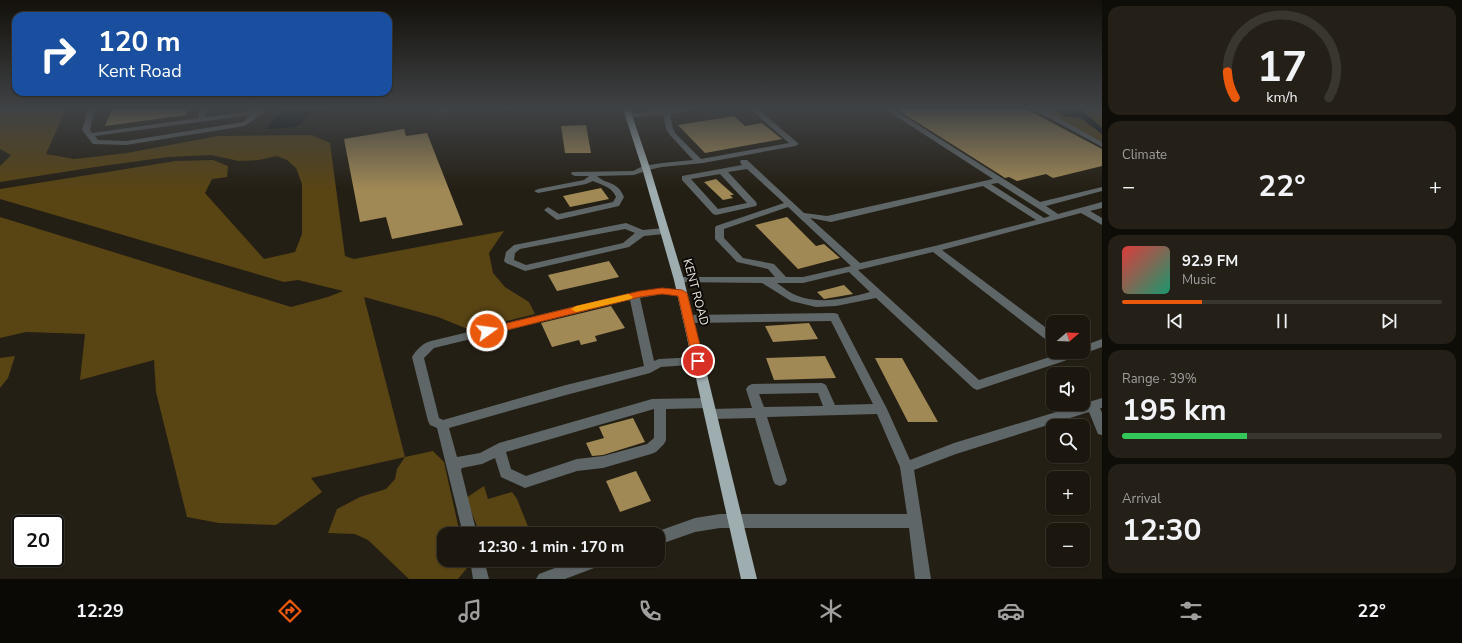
<!DOCTYPE html>
<meta charset="utf-8">
<style>
:root{--surface:#1b170f;--page:#242018;--text:#f1f3f6;--muted:#a09f9e;--line:#39362f;--accent:#ea580c}
body{margin:0;font-family:"Nunito Sans",sans-serif;background:var(--page);color:var(--text);height:100vh;display:flex;flex-direction:column;font-size:15px;white-space:nowrap}
*{box-sizing:border-box;margin:0}
p{font-size:13px;color:var(--muted)}
.icon{flex:none;width:22px;height:22px;fill:none;stroke:currentColor;stroke-width:2;stroke-linecap:round;stroke-linejoin:round}
.map{position:relative;flex:1;overflow:hidden}
.panel{display:flex;flex-direction:column;gap:6px;padding:6px;background:#0f0d08;width:360px}
.panel>*{flex:none}
.top-card{position:absolute;left:12px;top:12px;width:380px;height:84px;border-radius:12px;box-shadow:0 1px 3px #0004,0 0 0 1px var(--line);background:#1a4fa0;color:#fff;overflow:hidden}
.needle{width:26px;rotate:71deg}
.tools{position:absolute;left:1046px;top:315px;display:grid;gap:8px}
.tools a{display:grid;place-items:center;width:44px;height:44px;border-radius:8px;background:var(--surface);box-shadow:0 1px 3px #0004,0 0 0 1px var(--line);font-size:20px}
.speed{position:absolute;left:12px;top:515px;display:flex;gap:8px;font-size:20px;font-weight:700;text-align:center}
.speed>*{display:grid;place-content:center;width:52px;height:52px;border-radius:50%;background:var(--surface);box-shadow:0 1px 3px #0004,0 0 0 1px var(--line);line-height:1}
.speed .limit{border:2px solid #111;border-radius:6px;background:#fff;color:#111}
.pin{position:absolute;display:grid;place-items:center;width:34px;height:34px;color:#fff;margin:-17px;border:2px solid #fff;border-radius:50%;box-shadow:0 1px 4px #0007}
.me{position:absolute;width:44px;margin:-22px;rotate:76deg;stroke-linejoin:round;filter:drop-shadow(0 0 3px #0008)}
.turn{display:flex;align-items:center;gap:14px;height:84px;padding:0 20px;font-size:18px}
.turn .icon{width:52px;height:52px;stroke-width:2.5}
.turn b{display:block;font-size:28px;line-height:34px}
.big{font-size:30px;font-weight:700;line-height:1.1}
.panel .tile{flex:1;display:flex;flex-direction:column;justify-content:center;gap:6px;min-width:0;padding:0 14px;border-radius:12px;background:var(--page)}
.panel .dial{align-items:center;gap:0}
.dial svg{height:104px;overflow:visible;fill:none;stroke:var(--line);stroke-width:7;stroke-linecap:round;text-anchor:middle}
.dial text{fill:var(--text);stroke:none}
.song{display:flex;align-items:center;gap:12px}
.cover{width:48px;height:48px;border-radius:6px;background:linear-gradient(135deg,hsl(0 70% 55%),hsl(160 70% 35%))}
.played{height:4px;border-radius:2px;background:linear-gradient(90deg,var(--accent) 25%,var(--line) 25%)}
.keys{display:flex;justify-content:space-around;direction:ltr}
.heat{display:flex;justify-content:space-between;align-items:center;font-size:22px;direction:ltr}
.charge{height:6px;border-radius:3px;background:linear-gradient(90deg,#34c759 39%,var(--line) 0)}
.trip{position:absolute;left:437px;top:527px;width:228px;height:40px;border-radius:12px;background:var(--surface);box-shadow:0 1px 3px #0004,0 0 0 1px var(--line);font-weight:700;line-height:40px;text-align:center}
.dock{display:flex;height:64px;justify-content:space-around;align-items:center;background:#0b0906;color:var(--muted)}
.dock .icon{width:28px;height:28px}
.dock .selected{color:var(--accent)}
.dock b{font-size:18px;color:var(--text)}
main{display:flex;flex:1;min-height:0}
.map>svg:first-child{display:block}
.green{fill:#594413}
.water{fill:#000a0e}
.building{fill:#a18956}
.lines{fill:none;stroke-linecap:round;stroke-linejoin:round}
.path{stroke:#7d796f;stroke-width:1.5;stroke-dasharray:2.5 2.5;stroke-linecap:butt}
.minor{fill:#5f6667;fill-rule:evenodd}
.major{fill:#9eadb0;fill-rule:evenodd}
.route{fill:#ea580c;stroke:#983908}
.slow{fill:#f59e0b}
.labels{text-anchor:middle;stroke-width:4;stroke-linejoin:round;paint-order:stroke}
.street-label{font-size:12px;fill:#e7e4dc;stroke:#0c0905}
</style>
<main>
<div class="map">
<svg width="1102" height="579" viewBox="0 0 1102 579">
<rect width="100%" height="100%" fill="#241f14"/>
<g class="green">
<path d="M0 109H66L46 154 74 159 93 157 127 153 218 136 312 135 330 143 345 256 354 259 504 231 489 253 493 273 505 287 529 302 535 314 470 330 438 317 364 297 405 457 433 451 444 462 460 534H444V560H465L467 568 458 579H409L368 540 355 534 328 533 337 509 360 497 386 489 395 479 397 469 405 457 311 478 322 492 276 525 219 523 187 517 156 392 154 360 80 380 85 334 26 332 0 338V217L291 307 328 297 343 291 298 280 284 282 0 199V189L176 161 213 160 228 166 227 177 212 179 205 193 264 259 295 252 302 234V184L296 168 287 160 277 156 259 160 239 161 211 155 168 157 95 167 0 182V166L11 155 0 149Z"/>
<path d="M1043 109H1102V142L1043 111Z"/>
<path d="M15 356 8 378 0 388V358Z"/>
<path d="M484 486 488 499 512 492 517 499 531 534H480L466 498Z"/>
</g>
<g class="water">
<path d="M289 109H338L317 112 306 116 301 124 295 127 267 129 275 117Z"/>
<path d="M1057 109H1081L1102 128V134L1079 117C1071 118 1061 118 1057 109Z"/>
</g>
<g class="building">
<path d="M112 109H186V115L105 126Z"/>
<path d="M896 109H1026L1102 149V166L1053 178 1046 174 1017 181 1009 177 1005 178 999 174Z"/>
<path d="M734 116 745 126 762 123 782 139 705 153 678 125Z"/>
<path d="M586 125 591 153H565L561 126Z"/>
<path d="M404 129 406 136 427 133 463 225 392 239 386 217 360 222 344 139Z"/>
<path d="M716 179 734 195H730L733 198 723 200 704 182Z"/>
<path d="M601 188 609 199 570 207 563 196Z"/>
<path d="M787 217 816 246 824 244 840 258 798 269 755 225Z"/>
<path d="M609 261 619 277 557 291 548 275Z"/>
<path d="M844 285 853 294 824 299 817 292Z"/>
<path d="M611 306 625 328 595 336 597 341 581 345 579 340 552 347 541 323Z"/>
<path d="M809 323 818 339 773 342 765 326Z"/>
<path d="M825 356 836 378 774 380 766 358Z"/>
<path d="M875 358H902L938 422H908Z"/>
<path d="M633 418 645 442 603 455 592 456 586 443 604 438 599 427Z"/>
<path d="M636 471 651 501 620 512 606 481Z"/>
</g>
<g class="lines">
<path class="path" d="M439 113 455 109"/>
<g class="minor">
<path d="M88 109H95L90 130 92 133 198 118 199 109H206L205 117 269 109 245 126 126 145 93 144 82 130ZM251 115 243 122 126 141 98 140 95 136Z"/>
<path d="M698 109 670 114 673 129 676 134 701 159 789 143 750 109H758L799 144 795 146 703 163 662 167 648 170 634 175 597 176C606 185 617 180 624 197L619 206 557 220 544 210 548 207 559 214 613 202 616 197C612 187 602 185 593 181L586 184 538 193 534 191 538 189 584 180 589 176H575L571 174 572 172 633 171 643 166 662 163 693 160 670 135 666 129 663 114 628 118 625 116 628 114 671 109Z"/>
<path d="M885 109H893L1040 202 1102 187V191L1046 206 1058 214 1102 202V208L1090 211 1102 218V225L1081 213 942 250 1053 333V343L1049 342 933 252 858 270 979 380 1065 352H1076L1078 354 1076 357 977 390 973 388 876 298 836 306 816 307 791 301 762 283 676 282 674 280 679 277H775L768 269 737 262 715 239V228L716 226 784 203 747 169 728 172 756 202 757 204 756 206 716 215 713 214 682 180V176L742 165 740 162 741 160H747L804 213 827 216 993 179ZM720 174 747 203 718 209 691 179ZM998 183 1050 216 1044 218 991 184ZM983 186 1036 220 935 246 860 263 810 218 831 222ZM788 207 851 266 803 277H786L774 264 743 258 724 238V229ZM849 272 870 292C848 298 821 305 798 296 791 294 784 288 777 283H803Z"/>
<path d="M1033 109H1042L1102 142V147Z"/>
<path d="M626 223 643 230 664 228 668 231 664 234 644 236 629 247 525 271 506 263 504 261 506 252 514 245ZM625 229 635 233 623 243 526 265 514 260 515 253 520 249Z"/>
<path d="M662 288 682 290 687 293 682 296 662 294 640 298 654 361 659 359 698 357 702 358 704 361 702 364 661 367 650 373 566 395 449 428 457 457 480 453 499 443 652 399 708 398 712 400 714 403 712 406 708 408 666 409V440L664 444 656 452 651 454 603 468 577 471 525 488 501 477 495 458 482 464 462 468 461 470 477 534H463L437 428 430 425 428 421 412 357C416 350 423 343 431 341L634 292ZM630 300 644 366 566 385 443 420 439 418 424 358 434 348ZM654 409V438L647 444 603 456 577 459 526 476 511 469 506 452Z"/>
<path d="M834 313 838 314 839 317 887 409 910 460 954 443 1102 398V408H1100L1102 413V435L1098 434 1089 412 956 454 914 470 931 579H915L909 528H720L695 532 658 545V534L653 533 695 518 720 514H907L900 467 877 414 767 417 787 480 785 484 780 486 775 484 773 480 755 418 711 419 707 418 705 414 707 410 711 409 752 408 746 389 748 386 752 384 822 383 826 385 835 405 873 404 831 321 688 323 684 322 683 319 684 316 688 315ZM818 393 823 406 764 407 759 394Z"/>
<path d="M1102 339V347L1083 354 1079 353 1083 352V346Z"/>
<path d="M470 560H484L489 579H473Z"/>
<path d="M576 560H604L602 565 565 579H536L539 574Z"/>
</g>
<path class="major" d="M623 109H630L650 168 684 280 757 579H741L674 280 642 168Z"/>
</g>
<linearGradient id="sky" x2="0" y2="1"><stop stop-color="#14110b"/><stop offset="0.57" stop-color="#3f4245"/><stop offset="1" stop-color="#3f4245" stop-opacity="0"/></linearGradient>
<rect width="1102" height="190" fill="url(#sky)"/>
<path class="route" d="M662 288 682 290 687 293 704 361 702 364H695L693 361 678 296 662 294 640 297 487 335 482 331 487 328 640 291Z"/>
<path class="slow" d="M628 294 633 297 631 299 576 312 571 309 576 306Z"/>
<g class="labels">
<g class="street-label">
<text transform="translate(696 292) rotate(75)" y="4">KENT ROAD</text>
</g>
</g>
</svg>
<div class="tools">
<a><svg class="needle" viewBox="-14 -14 28 28"><path d="M0-13l5 13h-10z" fill="#e53935"/><path d="M0 13l5-13h-10z" fill="#a09f9e"/></svg></a>
<a><svg class="icon" aria-label="sound" viewBox="0 0 24 24"><path d="M4 9h4l5-4v14l-5-4H4zM17 9q2 3 0 6"/></svg></a>
<a><svg class="icon" aria-label="search" viewBox="0 0 24 24"><circle cx="10" cy="10" r="6"/><path d="M15 15l6 6"/></svg></a>
<a>+</a>
<a>−</a>
</div>
<div class="speed"><div class="limit">20</div></div>
<div class="pin" style="left:698px;top:361px;background:#d93025"><svg class="icon" aria-label="arrive" viewBox="0 0 24 24"><path d="M6 21V4h12l-3 4 3 4H6"/></svg></div>
<svg class="me" style="left:487px;top:331px" viewBox="-20 -20 40 40"><circle r="17" fill="#ea580c" stroke="#fff" stroke-width="3"/><path d="M0-11L8 9 0 5-8 9z" fill="#fff"/></svg>
<div class="trip">12:30 · 1 min · 170 m</div>
<div class="top-card">
<div class="turn"><svg class="icon" aria-label="right" viewBox="0 0 24 24"><path d="M7 20v-9h11M14 6l5 5-5 5"/></svg><div><b>120 m</b>Kent Road</div></div>
</div>
</div>
<section class="panel">
<div class="tile dial"><svg viewBox="0 0 100 80">
<path d="M14 69A42 42 0 1 1 86 69"/>
<path d="M14 69A42 42 0 0 1 8 49" stroke="#ea580c"/>
<text x="50" y="56" font-size="32" font-weight="700">17</text>
<text x="50" y="72" font-size="11">km/h</text>
</svg></div>
<div class="tile"><p>Climate</p>
<div class="heat"><a>−</a><b class="big">22°</b><a>+</a></div>
</div>
<div class="tile">
<div class="song"><i class="cover"></i><div><b>92.9 FM</b><p>Music</p></div></div>
<div class="played"></div>
<div class="keys"><svg class="icon" aria-label="previous" viewBox="0 0 24 24"><path d="M18 5L8 12l10 7zM5 5v14"/></svg><svg class="icon" aria-label="pause" viewBox="0 0 24 24"><path d="M8 5v14M16 5v14"/></svg><svg class="icon" aria-label="next" viewBox="0 0 24 24"><path d="M6 5l10 7-10 7zM19 5v14"/></svg></div>
</div>
<div class="tile"><p>Range · 39%</p><b class="big">195 km</b><div class="charge"></div></div>
<div class="tile"><p>Arrival</p><b class="big">12:30</b></div>
</section>
</main>
<nav class="dock">
<b>12:29</b>
<svg class="icon selected" aria-label="directions" viewBox="0 0 24 24"><path d="M12 3l9 9-9 9-9-9zM9 14v-3h6M13 9l2 2-2 2"/></svg>
<svg class="icon" aria-label="music" viewBox="0 0 24 24"><path d="M9 18V5l10-2v13"/><circle cx="6" cy="18" r="3"/><circle cx="16" cy="16" r="3"/></svg>
<svg class="icon" aria-label="phone" viewBox="0 0 24 24"><path d="M5 4h4l2 5-3 2q2 4 5 5l2-3 5 2v4C11 20 4 13 5 4z"/></svg>
<svg class="icon" aria-label="climate" viewBox="0 0 24 24"><path d="M12 3v18M4 7l16 10M4 17L20 7"/></svg>
<svg class="icon" aria-label="car" viewBox="0 0 24 24"><path d="M5 17H2v-5l4-1 3-4h7l3 4 3 1v5h-3M9 17h6M6 11h13"/><circle cx="7" cy="17" r="2"/><circle cx="17" cy="17" r="2"/></svg>
<svg class="icon" aria-label="filters" viewBox="0 0 24 24"><path d="M4 7h16M4 17h16"/><circle cx="9" cy="7" r="2"/><circle cx="15" cy="17" r="2"/></svg>
<b>22°</b>
</nav>
